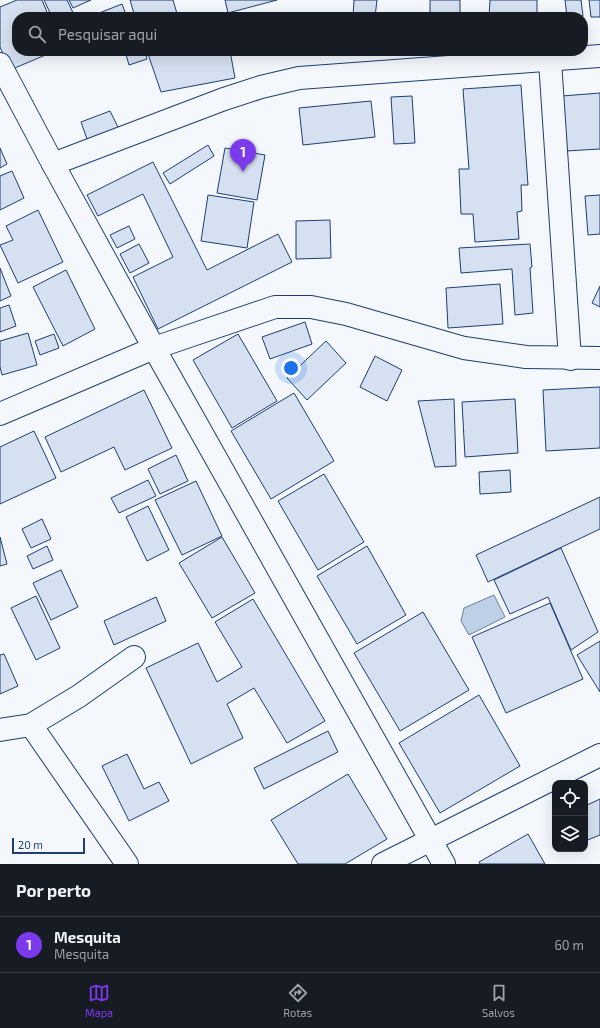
<!DOCTYPE html>
<html lang="pt">
<head>
<meta charset="utf-8">
<style>
  body { margin:0; font-family:"Exo 2",sans-serif; background:#242831; color:#f1f3f6 }
  .controls { position:absolute; right:12px; bottom:12px; display:grid; overflow:hidden; border-radius:8px; box-shadow:0 4px 16px #0002 }
  .controls button { width:36px; height:36px; display:grid; place-items:center; padding:0; border:0; border-bottom:1px solid #363941; background:#171b24; color:#f1f3f6; font:20px sans-serif }
  .scale { position:absolute; left:12px; bottom:10px; width:73px; box-sizing:border-box; padding-left:4px; border:2px solid #1d3f73; border-top:0; font-size:11px; line-height:14px; white-space:nowrap; color:#1d3f73; -webkit-text-stroke:3px #f4f7fb; paint-order:stroke }
  .you { position:absolute; left:291px; top:368px; width:14px; height:14px; margin:-10px; border:3px solid #fff; border-radius:50%; background:#1a73e8; box-shadow:0 0 0 6px #1a73e833 }
  .badge { display:grid; place-items:center; width:26px; height:26px; border-radius:50%; background:#7c3aed; color:#fff; font-size:13px; font-weight:700 }
  .pin { position:absolute; translate:-50% -33px; filter:drop-shadow(0 1px 2px #0008) }
  .pin::after { content:''; position:absolute; top:21px; width:14px; height:12px; background:inherit; clip-path:polygon(0 0,100% 0,50% 100%) }
  .list { margin:0; padding:0; list-style:none }
  h2 { display:flex; justify-content:space-between; align-items:center; height:52px; margin:0; padding:0 16px; font-size:17px }
  h2 small { font-size:13px; font-weight:400; color:#9ea1a6 }
  .list li { display:grid; grid-template-columns:26px 1fr auto; gap:12px; align-items:center; box-sizing:border-box; height:56px; padding:0 16px; border-top:1px solid #363941 }
  .list b { display:block; font-size:15px; white-space:nowrap }
  .list p { margin:0; font-size:13px; white-space:nowrap; color:#9ea1a6 }
  .list em { font-size:13px; font-style:normal; color:#9ea1a6 }
  .icon { flex:none; width:22px; height:22px; fill:none; stroke:currentColor; stroke-width:2; stroke-linecap:round; stroke-linejoin:round }
  .map { position:relative; flex:none; width:600px; height:864px; overflow:hidden }
  .search { position:absolute; background:#171b24; box-shadow:0 4px 16px #0002; left:12px; right:12px; top:12px; height:44px; display:flex; align-items:center; gap:10px; box-sizing:border-box; padding:0 14px; border-radius:16px; color:#9ea1a6; font-size:15px }
  .sheet { height:108px; background:#171b24 }
  nav { display:flex; justify-content:space-around; align-items:center; box-sizing:border-box; height:56px; border-top:1px solid #363941; background:#171b24; font-size:11px; color:#9ea1a6 }
  nav a { display:grid; justify-items:center; gap:2px }
  nav .on { color:#7c3aed }
  .map>svg:first-child { display:block }
</style>
</head>
<body>
<div class="map">
<svg width="600" height="864" viewBox="0 0 600 864">
  <rect width="100%" height="100%" fill="#f4f7fb"/>
  <path fill="#bed0e5" stroke="#687fa3" d="M494,595L505,617L469,635L461,621L464,608Z"/>
  <g fill="#d5e0f0" stroke="#1d3f73">
    <path d="M17,0H42L49,17H17V51H55L10,70L0,47V7Z"/>
    <path d="M44,0H67L75,17H52Z"/>
    <path d="M69,0H91L73,8Z"/>
    <path d="M130,0H173L178,17H135Z"/>
    <path d="M225,0H277L228,13Z"/>
    <path d="M354,0H377L375,17H353Z"/>
    <rect x="430" y="0" width="30" height="17"/>
    <path d="M490,0H537V17H489Z"/>
    <path d="M565,0H581L583,16L567,17Z"/>
    <path d="M589,0H600V17H591Z"/>
    <path d="M122,4L127,17H89Z"/>
    <path d="M125,51H145L147,59L129,65Z"/>
    <path d="M147,51H230L235,78L161,92Z"/>
    <path d="M521,85L528,185H521L522,211L517,212L519,239L475,242L473,214H461L459,169H469L463,89Z"/>
    <path d="M600,93V149L566,151L562,96Z"/>
    <path d="M412,96L415,143L394,144L391,97Z"/>
    <path d="M371,101L375,137L303,145L299,108Z"/>
    <path d="M110,111L119,129L87,139L81,122Z"/>
    <path d="M208,145L214,156L170,184L163,173Z"/>
    <path d="M0,148L7,164L0,168Z"/>
    <path d="M225,148L265,155L257,200L217,193Z"/>
    <path d="M153,162L207,270L278,234L292,262L158,329L133,277L173,257L143,194L98,216L87,195Z"/>
    <path d="M12,171L24,198L0,210V176Z"/>
    <path d="M208,195L254,202L247,248L201,241Z"/>
    <path d="M600,195V234L588,235L585,196Z"/>
    <path d="M38,210L63,262L18,283L0,245L13,240L6,226Z"/>
    <path d="M330,220L331,258L296,259V221Z"/>
    <path d="M129,226L135,239L117,248L110,235Z"/>
    <path d="M139,244L149,263L130,273L120,254Z"/>
    <path d="M530,244L532,267L530,268L533,313L515,315L512,269L461,273L459,248Z"/>
    <path d="M0,268L11,296L0,301Z"/>
    <path d="M66,270L95,329L63,346L33,287Z"/>
    <path d="M500,284L503,324L448,328L446,288Z"/>
    <path d="M600,286V307L592,303Z"/>
    <path d="M9,305L16,326L0,332V308Z"/>
    <path d="M305,322L312,344L270,359L262,337Z"/>
    <path d="M28,333L37,365L2,375L0,367V341Z"/>
    <path d="M54,334L59,348L40,355L35,341Z"/>
    <path d="M238,334L277,401L232,428L193,360Z"/>
    <path d="M326,341L346,363L307,400L287,378Z"/>
    <path d="M375,356L402,370L387,401L360,387Z"/>
    <path d="M600,387V448L546,451L543,390Z"/>
    <path d="M144,390L172,448L125,470L114,447L61,472L45,437Z"/>
    <path d="M294,393L334,461L271,499L231,431Z"/>
    <path d="M454,399L456,466L435,467L418,401Z"/>
    <path d="M515,399L518,453L465,457L462,402Z"/>
    <path d="M34,431L56,478L0,504V447Z"/>
    <path d="M176,455L188,481L160,494L148,469Z"/>
    <path d="M510,470L511,492L480,494L479,472Z"/>
    <path d="M324,474L364,542L318,570L278,501Z"/>
    <path d="M148,480L156,496L119,513L111,498Z"/>
    <path d="M196,481L222,536L182,555L155,500Z"/>
    <path d="M600,497V529L488,582L476,555Z"/>
    <path d="M148,506L169,550L147,561L126,517Z"/>
    <path d="M42,519L51,539L31,548L22,529Z"/>
    <path d="M0,537L7,564L0,566Z"/>
    <path d="M222,537L255,593L212,618L179,563Z"/>
    <path d="M47,546L53,560L33,569L27,556Z"/>
    <path d="M367,546L406,615L357,644L317,576Z"/>
    <path d="M561,548L598,632L571,650L548,597L510,614L494,580Z"/>
    <path d="M61,570L78,607L51,620L33,583Z"/>
    <path d="M36,596L60,648L36,660L11,608Z"/>
    <path d="M156,597L166,621L114,645L104,621Z"/>
    <path d="M253,599L325,721L287,743L254,688L227,704L243,738L191,764L146,668L198,643L217,682L242,667L215,622Z"/>
    <path d="M550,603L583,679L506,713L472,637Z"/>
    <path d="M423,612L469,690L400,731L354,653Z"/>
    <path d="M600,641V692L577,655Z"/>
    <path d="M4,654L18,686L0,694V655Z"/>
    <path d="M479,695L520,766L440,813L399,743Z"/>
    <path d="M328,731L338,752L264,789L254,768Z"/>
    <path d="M127,754L144,789L159,782L169,801L129,821L102,766Z"/>
    <path d="M348,774L387,839L345,864H298L271,820Z"/>
    <path d="M600,799V835L585,841V806Z"/>
    <path d="M528,834L545,864H480L479,862Z"/>
  </g>
  <g fill="none" stroke-linecap="round" stroke-linejoin="round">
    <defs>
      <g id="street">
        <path d="M550,61L570,359"/>
        <path d="M53,164L224,99L261,87L299,78L600,56"/>
        <path d="M0,414L154,348L275,307H311L346,314L464,348L526,357L600,358"/>
        <path d="M31,725L127,864"/>
        <path d="M0,730L31,725L79,696L134,657"/>
        <path d="M383,864L600,755"/>
      </g>
      <path id="secondary" d="M0,64L53,164L154,348L444,864"/>
    </defs>
    <use href="#street" stroke="#1d3f73" stroke-width="24"/>
    <use href="#secondary" stroke="#1d3f73" stroke-width="24"/>
    <use href="#street" stroke="#f4f7fb" stroke-width="22"/>
    <use href="#secondary" stroke="#f4f7fb" stroke-width="22"/>
  </g>
</svg>
<div class="controls">
<button><svg class="icon" aria-label="locate" viewBox="0 0 24 24"><circle cx="12" cy="12" r="6"/><path d="M12 2v4M12 18v4M2 12h4M18 12h4"/></svg></button>
<button><svg class="icon" aria-label="layers" viewBox="0 0 24 24"><path d="M12 4l9 5-9 5-9-5zM3 14l9 5 9-5"/></svg></button>
</div>
<div class="scale">20 m</div>
<div class="you"></div>
<div class="pin badge" style="left:243px;top:172px">1</div>
<div class="search"><svg class="icon" aria-label="search" viewBox="0 0 24 24"><circle cx="10" cy="10" r="6"/><path d="M15 15l6 6"/></svg>Pesquisar aqui</div>
</div>
<section class="sheet">
<h2>Por perto<small></small></h2>
<ul class="list">
<li><span class="badge">1</span><div><b>Mesquita</b><p>Mesquita</p></div><em>60 m</em></li>
</ul>
</section>
<nav>
<a class="on"><svg class="icon" aria-label="map" viewBox="0 0 24 24"><path d="M3 6l6-2 6 2 6-2v14l-6 2-6-2-6 2zM9 4v14M15 6v14"/></svg>Mapa</a>
<a><svg class="icon" aria-label="directions" viewBox="0 0 24 24"><path d="M12 3l9 9-9 9-9-9zM9 14v-3h6M13 9l2 2-2 2"/></svg>Rotas</a>
<a><svg class="icon" aria-label="saved" viewBox="0 0 24 24"><path d="M7 4h10v16l-5-4-5 4z"/></svg>Salvos</a>
</nav>
</body>
</html>
